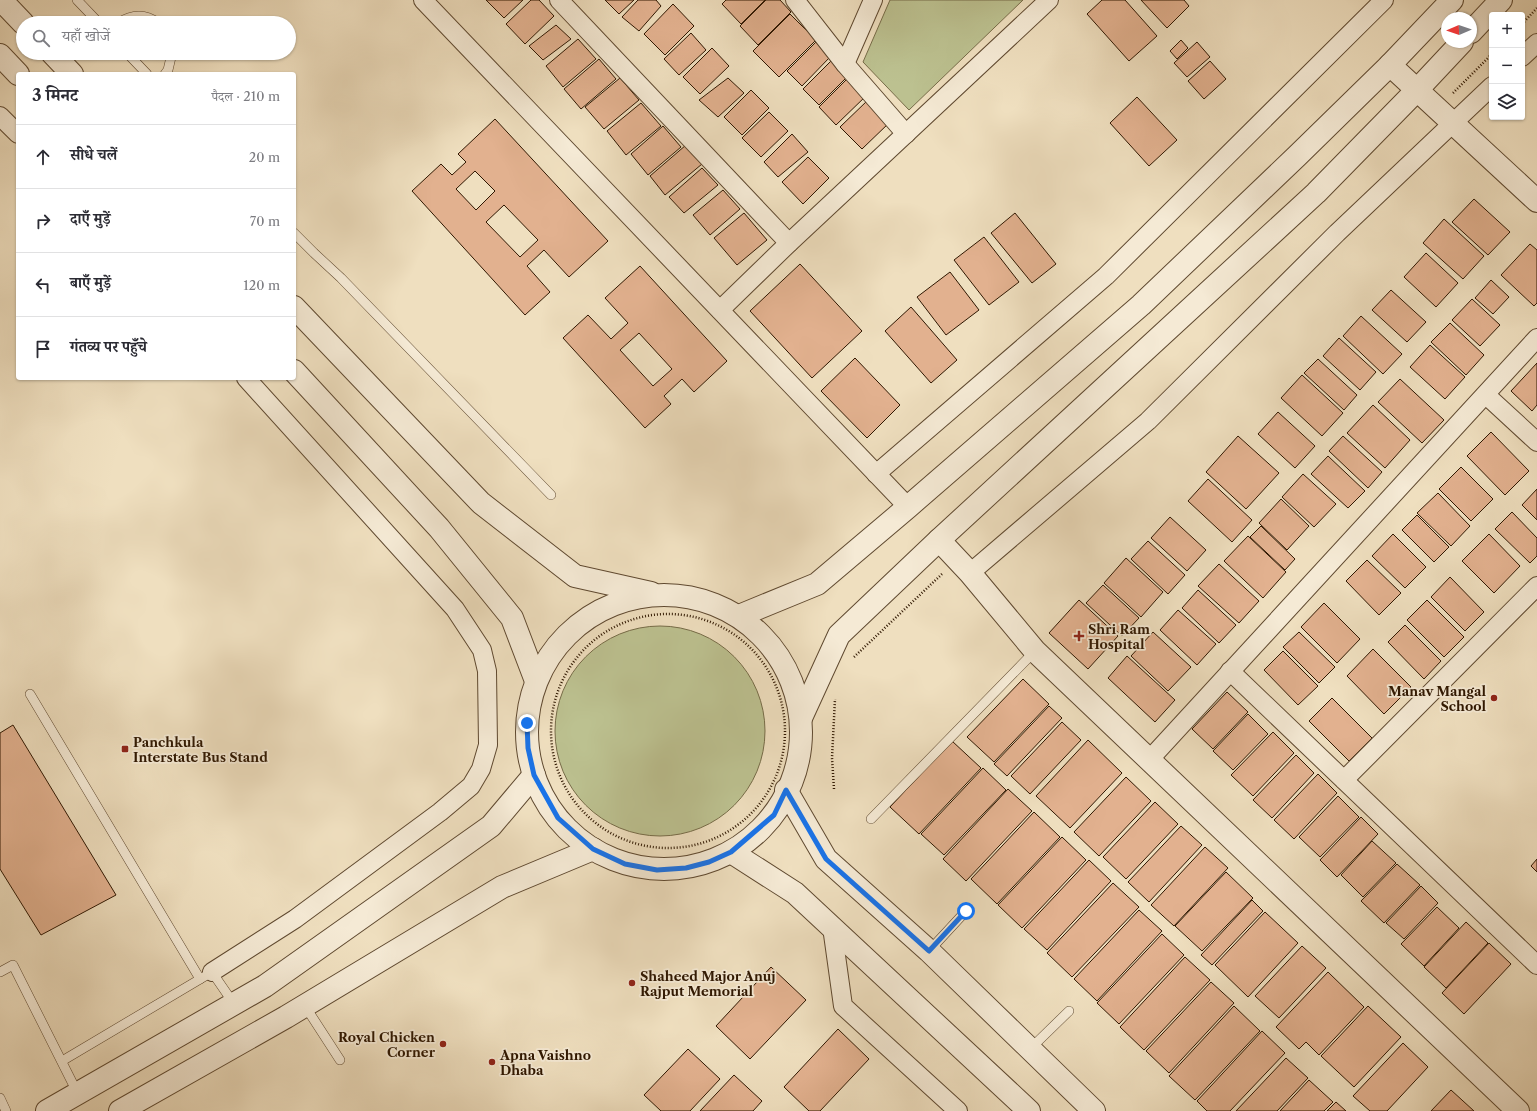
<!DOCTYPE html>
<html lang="hi">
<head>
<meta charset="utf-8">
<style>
  body { margin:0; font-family:"Libre Caslon Text","Noto Serif Devanagari",serif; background:#f2f2f3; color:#2b2b33 }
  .controls { position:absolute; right:12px; top:12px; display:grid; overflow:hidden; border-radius:4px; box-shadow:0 1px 3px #0004 }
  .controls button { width:36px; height:36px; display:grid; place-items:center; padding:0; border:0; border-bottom:1px solid #e1e1e2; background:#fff; color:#2b2b33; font:20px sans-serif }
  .compass { position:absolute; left:1441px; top:12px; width:36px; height:36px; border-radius:50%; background:#fff; box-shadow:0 1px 3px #0004; rotate:268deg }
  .stop { position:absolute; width:12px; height:12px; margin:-9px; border:3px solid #1a73e8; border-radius:50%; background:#fff }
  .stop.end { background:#1a73e8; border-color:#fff; box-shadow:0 1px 4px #0008 }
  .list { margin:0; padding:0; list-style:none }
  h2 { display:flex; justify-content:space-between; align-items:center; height:52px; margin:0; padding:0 16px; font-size:17px }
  h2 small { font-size:13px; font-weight:400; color:#7c7c81 }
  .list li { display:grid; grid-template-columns:26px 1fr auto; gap:12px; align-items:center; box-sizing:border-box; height:64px; padding:0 16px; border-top:1px solid #e1e1e2 }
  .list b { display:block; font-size:15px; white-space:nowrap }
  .list em { font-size:13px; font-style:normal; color:#7c7c81 }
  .icon { flex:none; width:22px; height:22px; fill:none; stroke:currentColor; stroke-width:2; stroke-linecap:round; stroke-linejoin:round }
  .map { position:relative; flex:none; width:1537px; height:1111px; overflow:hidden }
  .search { position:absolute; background:#fff; box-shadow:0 1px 3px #0004; left:16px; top:16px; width:280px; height:44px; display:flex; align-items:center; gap:10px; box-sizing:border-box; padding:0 14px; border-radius:22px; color:#7c7c81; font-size:15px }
  .panel { position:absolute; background:#fff; box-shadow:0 1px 3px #0004; left:16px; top:72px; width:280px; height:308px; border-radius:4px }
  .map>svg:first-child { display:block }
</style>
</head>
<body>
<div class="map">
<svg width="1537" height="1111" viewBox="0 0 1537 1111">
  <rect width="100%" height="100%" fill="#efdfbf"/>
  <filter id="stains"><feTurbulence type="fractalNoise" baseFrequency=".005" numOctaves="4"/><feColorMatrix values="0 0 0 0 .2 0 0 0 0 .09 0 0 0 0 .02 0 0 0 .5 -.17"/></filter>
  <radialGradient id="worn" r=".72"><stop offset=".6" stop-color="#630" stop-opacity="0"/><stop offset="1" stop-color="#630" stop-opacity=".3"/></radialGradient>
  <g fill="#bcc190" stroke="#766c48">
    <path d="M890,0H1023L909,110L863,62Z"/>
    <circle cx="660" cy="731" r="105"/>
  </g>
  <g fill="#e2b18f" stroke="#2f1701" fill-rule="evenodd">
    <path d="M486,0H523L504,18Z"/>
    <path d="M531,0H539L554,16L525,44L506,24Z"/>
    <path d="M605,0H634L619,14Z"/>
    <path d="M638,0H656L661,6L639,31L622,17Z"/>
    <path d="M726,0H765L741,24L722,4Z"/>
    <path d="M766,0H780L791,12L758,45L740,26Z"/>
    <path d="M1102,0H1125L1157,36L1129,61L1087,14Z"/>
    <path d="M1141,0H1184L1189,6L1167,28Z"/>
    <path d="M673,4L694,26L665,55L644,34Z"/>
    <path d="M790,14L816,40L779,77L753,51Z"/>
    <path d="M556,25L571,39L543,60L529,46Z"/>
    <path d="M691,33L706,50L679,75L664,59Z"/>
    <path d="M578,39L596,59L563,87L546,66Z"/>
    <path d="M1181,40L1188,48L1177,59L1170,51Z"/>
    <path d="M816,42L830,57L802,86L787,71Z"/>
    <path d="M1197,42L1210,57L1187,77L1174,63Z"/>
    <path d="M712,48L729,66L700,94L683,77Z"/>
    <path d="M599,59L616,79L581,109L564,89Z"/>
    <path d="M832,60L848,76L819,105L803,89Z"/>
    <path d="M1210,61L1226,79L1204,99L1188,81Z"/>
    <path d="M850,76L868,94L836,125L819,107Z"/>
    <path d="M620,78L639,100L604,129L585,107Z"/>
    <path d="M728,78L744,93L718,117L699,100Z"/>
    <path d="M751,90L769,108L742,135L724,117Z"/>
    <path d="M1137,97L1177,140L1149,166L1110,123Z"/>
    <path d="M868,100L890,122L862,149L840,127Z"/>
    <path d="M641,103L661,126L626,155L607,131Z"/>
    <path d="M769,112L788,131L761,157L742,138Z"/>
    <path d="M495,119L608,241L569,277L544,250L527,266L550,292L525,315L412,191L441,164L452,175L466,162L458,154ZM475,171L495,191L476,210L456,189ZM504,205L538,240L520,257L486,222Z"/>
    <path d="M663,126L681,147L648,175L631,154Z"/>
    <path d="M792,134L808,152L778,177L764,162Z"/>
    <path d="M686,145L702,164L665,195L650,176Z"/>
    <path d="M808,157L829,178L803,204L782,182Z"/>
    <path d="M702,168L718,185L684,213L669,197Z"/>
    <path d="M723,190L740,209L710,235L693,215Z"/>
    <path d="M1474,199L1510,232L1488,255L1452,222Z"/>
    <path d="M744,213L767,240L737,265L714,238Z"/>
    <path d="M1015,213L1056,264L1032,283L991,233Z"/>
    <path d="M1444,219L1484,256L1463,279L1423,243Z"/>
    <path d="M984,237L1019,282L989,305L954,260Z"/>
    <path d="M1530,244L1537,250V303L1534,306L1501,275Z"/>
    <path d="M1426,253L1458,283L1436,307L1404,277Z"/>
    <path d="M800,264L862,331L812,378L750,311Z"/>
    <path d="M640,266L727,361L694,392L682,379L664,396L671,404L645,428L563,338L588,315L611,339L628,323L605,298ZM639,333L672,369L653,386L620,350Z"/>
    <path d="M950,272L979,310L946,335L917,297Z"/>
    <path d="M1491,280L1509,297L1493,314L1475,298Z"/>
    <path d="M1391,290L1426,322L1407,342L1372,310Z"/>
    <path d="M1472,299L1500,325L1480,346L1452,320Z"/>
    <path d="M911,307L957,360L931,383L885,331Z"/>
    <path d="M1361,316L1402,354L1383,374L1343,336Z"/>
    <path d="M1450,323L1484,355L1466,375L1431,342Z"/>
    <path d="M1339,338L1376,372L1360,390L1323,356Z"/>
    <path d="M1430,345L1465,377L1445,399L1410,367Z"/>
    <path d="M855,358L900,405L867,438L821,391Z"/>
    <path d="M1318,359L1357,395L1344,410L1304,373Z"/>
    <path d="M1537,363V405L1532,411L1511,391Z"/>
    <path d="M1302,375L1343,413L1322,436L1281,398Z"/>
    <path d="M1400,379L1444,420L1422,443L1378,402Z"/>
    <path d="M1373,405L1410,440L1385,468L1347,433Z"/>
    <path d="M1278,412L1315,446L1295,468L1258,434Z"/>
    <path d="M1491,432L1529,471L1505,495L1467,456Z"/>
    <path d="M1238,436L1279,473L1246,509L1206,472Z"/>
    <path d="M1343,436L1382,472L1368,488L1329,451Z"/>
    <path d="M1328,456L1365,491L1348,508L1311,474Z"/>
    <path d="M1461,467L1493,499L1471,521L1439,489Z"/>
    <path d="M1303,474L1336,504L1314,527L1282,497Z"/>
    <path d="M1208,479L1252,520L1232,542L1188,501Z"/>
    <path d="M1537,489V520L1522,505Z"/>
    <path d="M1438,493L1470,526L1451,546L1417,513Z"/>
    <path d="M1281,499L1309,526L1287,550L1259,523Z"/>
    <path d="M1512,512L1537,538V556L1530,563L1495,529Z"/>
    <path d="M1417,515L1449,547L1434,562L1402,530Z"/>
    <path d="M1170,517L1206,550L1187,571L1151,538Z"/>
    <path d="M1261,526L1295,559L1285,570L1250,537Z"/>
    <path d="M1393,534L1426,567L1405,588L1372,556Z"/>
    <path d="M1489,534L1520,566L1494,593L1462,561Z"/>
    <path d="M1248,536L1286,572L1263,598L1224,561Z"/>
    <path d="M1148,541L1185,575L1168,594L1131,559Z"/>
    <path d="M1126,558L1163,592L1141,617L1104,583Z"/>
    <path d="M1367,560L1401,593L1379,615L1346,581Z"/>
    <path d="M1219,564L1259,601L1239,623L1198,586Z"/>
    <path d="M1450,577L1484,612L1465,631L1431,597Z"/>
    <path d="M1103,585L1139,618L1122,636L1086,603Z"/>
    <path d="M1198,590L1236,625L1219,643L1182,608Z"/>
    <path d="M1079,600L1118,636L1088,669L1049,633Z"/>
    <path d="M1427,600L1464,637L1444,657L1407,620Z"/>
    <path d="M1324,603L1360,639L1337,663L1301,627Z"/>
    <path d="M1178,610L1216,644L1197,665L1160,630Z"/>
    <path d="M1405,625L1441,661L1424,679L1388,642Z"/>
    <path d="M1153,632L1191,667L1168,691L1131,656Z"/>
    <path d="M1299,632L1335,667L1319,683L1283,647Z"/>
    <path d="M1373,649L1411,687L1384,714L1347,676Z"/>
    <path d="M1283,651L1318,686L1298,705L1264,670Z"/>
    <path d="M1127,656L1175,700L1155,722L1108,678Z"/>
    <path d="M1023,679L1049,704L994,762L967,737Z"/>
    <path d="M1227,692L1248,712L1213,749L1192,729Z"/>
    <path d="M1332,698L1372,738L1349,761L1309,721Z"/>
    <path d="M1049,706L1062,718L1007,776L994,764Z"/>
    <path d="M1248,714L1268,734L1233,770L1213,751Z"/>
    <path d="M1062,722L1081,740L1030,794L1011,776Z"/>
    <path d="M13,725L116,895L41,935L0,869V733Z"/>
    <path d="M1273,732L1294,753L1253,796L1231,775Z"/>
    <path d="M1088,740L1122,773L1070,828L1036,796Z"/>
    <path d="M952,741L981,768L919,834L890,807Z"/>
    <path d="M1296,755L1314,773L1272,818L1253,800Z"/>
    <path d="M983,768L1006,790L944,855L921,834Z"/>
    <path d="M1318,774L1337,793L1294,839L1274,820Z"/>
    <path d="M1126,777L1151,801L1099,856L1074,832Z"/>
    <path d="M1008,789L1032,811L966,881L943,859Z"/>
    <path d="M1338,796L1359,817L1320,857L1299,837Z"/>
    <path d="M1155,802L1178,824L1126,879L1103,857Z"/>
    <path d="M1034,812L1060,837L997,904L971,879Z"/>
    <path d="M1361,817L1378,834L1337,877L1320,860Z"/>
    <path d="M1181,826L1202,845L1149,902L1128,882Z"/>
    <path d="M1062,837L1086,860L1022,928L998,905Z"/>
    <path d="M1372,841L1396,863L1363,897L1341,875Z"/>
    <path d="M1205,847L1228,868L1174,926L1151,905Z"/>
    <path d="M1537,859V872L1531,866Z"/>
    <path d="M1089,860L1111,881L1047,950L1024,929Z"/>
    <path d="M1397,864L1420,885L1384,923L1361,901Z"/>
    <path d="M1226,872L1253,898L1202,951L1175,926Z"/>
    <path d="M1113,883L1139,907L1072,977L1047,953Z"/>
    <path d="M1421,886L1438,903L1404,939L1386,923Z"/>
    <path d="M1252,900L1263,911L1212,965L1201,955Z"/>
    <path d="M1437,907L1459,928L1424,966L1401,944Z"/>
    <path d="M1139,910L1162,931L1097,1001L1074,979Z"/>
    <path d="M1265,912L1298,943L1248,997L1215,965Z"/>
    <path d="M1466,922L1488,943L1446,988L1424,967Z"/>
    <path d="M1162,934L1184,955L1119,1024L1097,1003Z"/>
    <path d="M1489,943L1511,964L1464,1014L1442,993Z"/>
    <path d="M1302,946L1326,968L1279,1018L1255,996Z"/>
    <path d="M1185,957L1210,980L1144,1050L1120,1027Z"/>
    <path d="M771,967L806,1000L750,1059L716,1026Z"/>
    <path d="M1328,972L1364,1007L1319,1055L1306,1042L1299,1049L1276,1027Z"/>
    <path d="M1211,982L1234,1003L1169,1073L1146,1051Z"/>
    <path d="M1234,1006L1260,1031L1195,1100L1169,1076Z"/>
    <path d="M1368,1006L1401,1037L1354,1087L1321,1056Z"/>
    <path d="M838,1029L869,1059L820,1111H809L784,1087Z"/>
    <path d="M1262,1031L1285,1053L1230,1111H1207L1197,1101Z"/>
    <path d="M1403,1043L1428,1067L1387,1111H1370L1353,1096Z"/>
    <path d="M688,1049L720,1079L690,1111H661L644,1095Z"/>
    <path d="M1286,1058L1308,1078L1277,1111H1236Z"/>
    <path d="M734,1075L762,1101L753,1111H700Z"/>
    <path d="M1309,1080L1333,1102L1324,1111H1280Z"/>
    <path d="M1451,1090L1474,1111H1431Z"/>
    <path d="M1336,1102L1346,1111H1327Z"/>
  </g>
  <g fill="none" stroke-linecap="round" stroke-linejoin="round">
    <defs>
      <g id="service">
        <path d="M77,0L99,23"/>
        <path d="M118,23C132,14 145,13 158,23"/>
        <path d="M127,53L147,74"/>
        <path d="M60,62L73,53"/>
        <path d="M165,74L168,70L172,53"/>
        <path d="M294,233L314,253L341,278L551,495"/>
        <path d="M30,694L200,979"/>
        <path d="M871,819L1035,651"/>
        <path d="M929,951L966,911"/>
        <path d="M0,972L13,965L78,1094"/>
        <path d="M305,1006L340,1060"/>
        <path d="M1030,1049L1069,1011"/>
        <path d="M62,1061L212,972L234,1004"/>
        <path d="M0,1098L6,1111"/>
      </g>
      <g id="minor">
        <path d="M423,0L908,507"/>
        <path d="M559,0L789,243"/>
        <path d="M795,0L845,64L906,134"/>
        <path d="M1522,57L1537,43"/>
        <path d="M845,64L873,0"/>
        <path d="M0,116L18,134"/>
        <path d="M720,310L789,243L1049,0"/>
        <path d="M1486,395L1537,442"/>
        <path d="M876,474L1106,276L1384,0"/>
        <path d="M970,573L1148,421L1337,233L1492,86"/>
        <path d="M1230,671L1537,965"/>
        <path d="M1149,760L1537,338"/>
        <path d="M1344,780L1537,586"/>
        <path d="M832,927L843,1006L958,1111"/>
        <path d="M212,972L295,919L440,812L471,786L481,769L488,745L487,671L482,650L455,609L246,378"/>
      </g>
      <g id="tertiary">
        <path d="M1,0L23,23"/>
        <path d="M1471,32L1501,0"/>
        <path d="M52,53L72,74"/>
        <path d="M0,55L18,74"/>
        <path d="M1390,65L1537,201"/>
        <path d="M294,307L481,503L575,576L651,593"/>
        <path d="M294,371L439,528L512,618L536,681"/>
        <path d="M939,540L970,573L1035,651L1518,1111"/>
        <circle cx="664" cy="732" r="137"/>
        <path d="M739,616L817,584L908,507L1141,305L1297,156L1390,65L1452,0"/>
        <path d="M801,718L839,635L939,540L1316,193L1417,90L1462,42"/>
        <path d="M786,790L826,859L929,951L1094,1111"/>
        <path d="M731,852L795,893L1029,1111"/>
        <path d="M47,1111L265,986L491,826L534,775"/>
        <path d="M120,1111L286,1017L502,887L593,849"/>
      </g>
    </defs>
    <use href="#service" stroke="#5f4930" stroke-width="10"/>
    <use href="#minor" stroke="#5f4930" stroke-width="20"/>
    <use href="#tertiary" stroke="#5f4930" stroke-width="24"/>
    <g stroke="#2f1701" stroke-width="2.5" stroke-dasharray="1 2" stroke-linecap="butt">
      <path d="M1522,24L1537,8"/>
      <path d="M1453,93L1492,54"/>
      <circle cx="668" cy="731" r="117"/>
      <path d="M854,657L942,574"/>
      <path d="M834,789L832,758L835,699"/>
    </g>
    <use href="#service" stroke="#f5ead5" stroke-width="9"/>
    <use href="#minor" stroke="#f5ead5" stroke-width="18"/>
    <use href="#tertiary" stroke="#f5ead5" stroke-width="22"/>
  </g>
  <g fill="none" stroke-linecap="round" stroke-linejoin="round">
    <path stroke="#1a73e8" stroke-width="5" d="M527,723L528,748L534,775L558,818L593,849L625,864L657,870L686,868L709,862L731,852L774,815L786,790L826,859L929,951L966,911"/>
  </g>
  <g fill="#8f2418" stroke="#f5ead5" stroke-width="1.5">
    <path d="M1077 630h4v4h4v4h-4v4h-4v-4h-4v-4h4z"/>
    <circle cx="1494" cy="698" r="4"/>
    <rect x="121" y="745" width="8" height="8" rx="2"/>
    <circle cx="632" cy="983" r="4"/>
    <circle cx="443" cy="1044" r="4"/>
    <circle cx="492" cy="1062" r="4"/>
  </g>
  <g text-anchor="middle" stroke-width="3.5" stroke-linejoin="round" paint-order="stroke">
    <g font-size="13" font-weight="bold" fill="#2f1701" stroke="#f5ead5" text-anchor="start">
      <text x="1088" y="634">Shri Ram<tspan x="1088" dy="15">Hospital</tspan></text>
      <text x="1486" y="696" text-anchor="end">Manav Mangal<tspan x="1486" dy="15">School</tspan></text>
      <text x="133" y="747">Panchkula<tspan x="133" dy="15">Interstate Bus Stand</tspan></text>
      <text x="640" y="981">Shaheed Major Anuj<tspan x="640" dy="15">Rajput Memorial</tspan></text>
      <text x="435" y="1042" text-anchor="end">Royal Chicken<tspan x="435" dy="15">Corner</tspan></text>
      <text x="500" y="1060">Apna Vaishno<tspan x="500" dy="15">Dhaba</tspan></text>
    </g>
  </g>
  <rect width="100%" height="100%" filter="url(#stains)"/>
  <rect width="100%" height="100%" fill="url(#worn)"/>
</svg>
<div class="controls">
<button>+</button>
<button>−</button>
<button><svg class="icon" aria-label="layers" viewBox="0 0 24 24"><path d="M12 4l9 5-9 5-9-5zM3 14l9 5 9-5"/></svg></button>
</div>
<svg class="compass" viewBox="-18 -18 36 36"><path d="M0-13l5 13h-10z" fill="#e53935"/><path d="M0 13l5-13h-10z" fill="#7c7c81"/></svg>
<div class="stop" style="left:966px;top:911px"></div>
<div class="stop end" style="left:527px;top:723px"></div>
<div class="search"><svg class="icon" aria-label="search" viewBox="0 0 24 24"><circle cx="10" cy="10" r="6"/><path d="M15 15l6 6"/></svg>यहाँ खोजें</div>
<section class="panel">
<h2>3 मिनट<small>पैदल · 210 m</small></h2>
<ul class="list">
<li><svg class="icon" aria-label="ahead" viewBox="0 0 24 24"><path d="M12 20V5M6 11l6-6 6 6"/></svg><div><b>सीधे चलें</b></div><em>20 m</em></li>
<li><svg class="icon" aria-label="right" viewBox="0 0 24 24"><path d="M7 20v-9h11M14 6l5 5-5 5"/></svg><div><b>दाएँ मुड़ें</b></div><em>70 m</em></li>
<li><svg class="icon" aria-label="left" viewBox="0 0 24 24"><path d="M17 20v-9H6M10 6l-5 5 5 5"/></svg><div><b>बाएँ मुड़ें</b></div><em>120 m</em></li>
<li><svg class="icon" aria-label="arrive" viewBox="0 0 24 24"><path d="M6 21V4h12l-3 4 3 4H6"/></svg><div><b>गंतव्य पर पहुँचे</b></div></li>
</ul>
</section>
</div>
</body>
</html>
